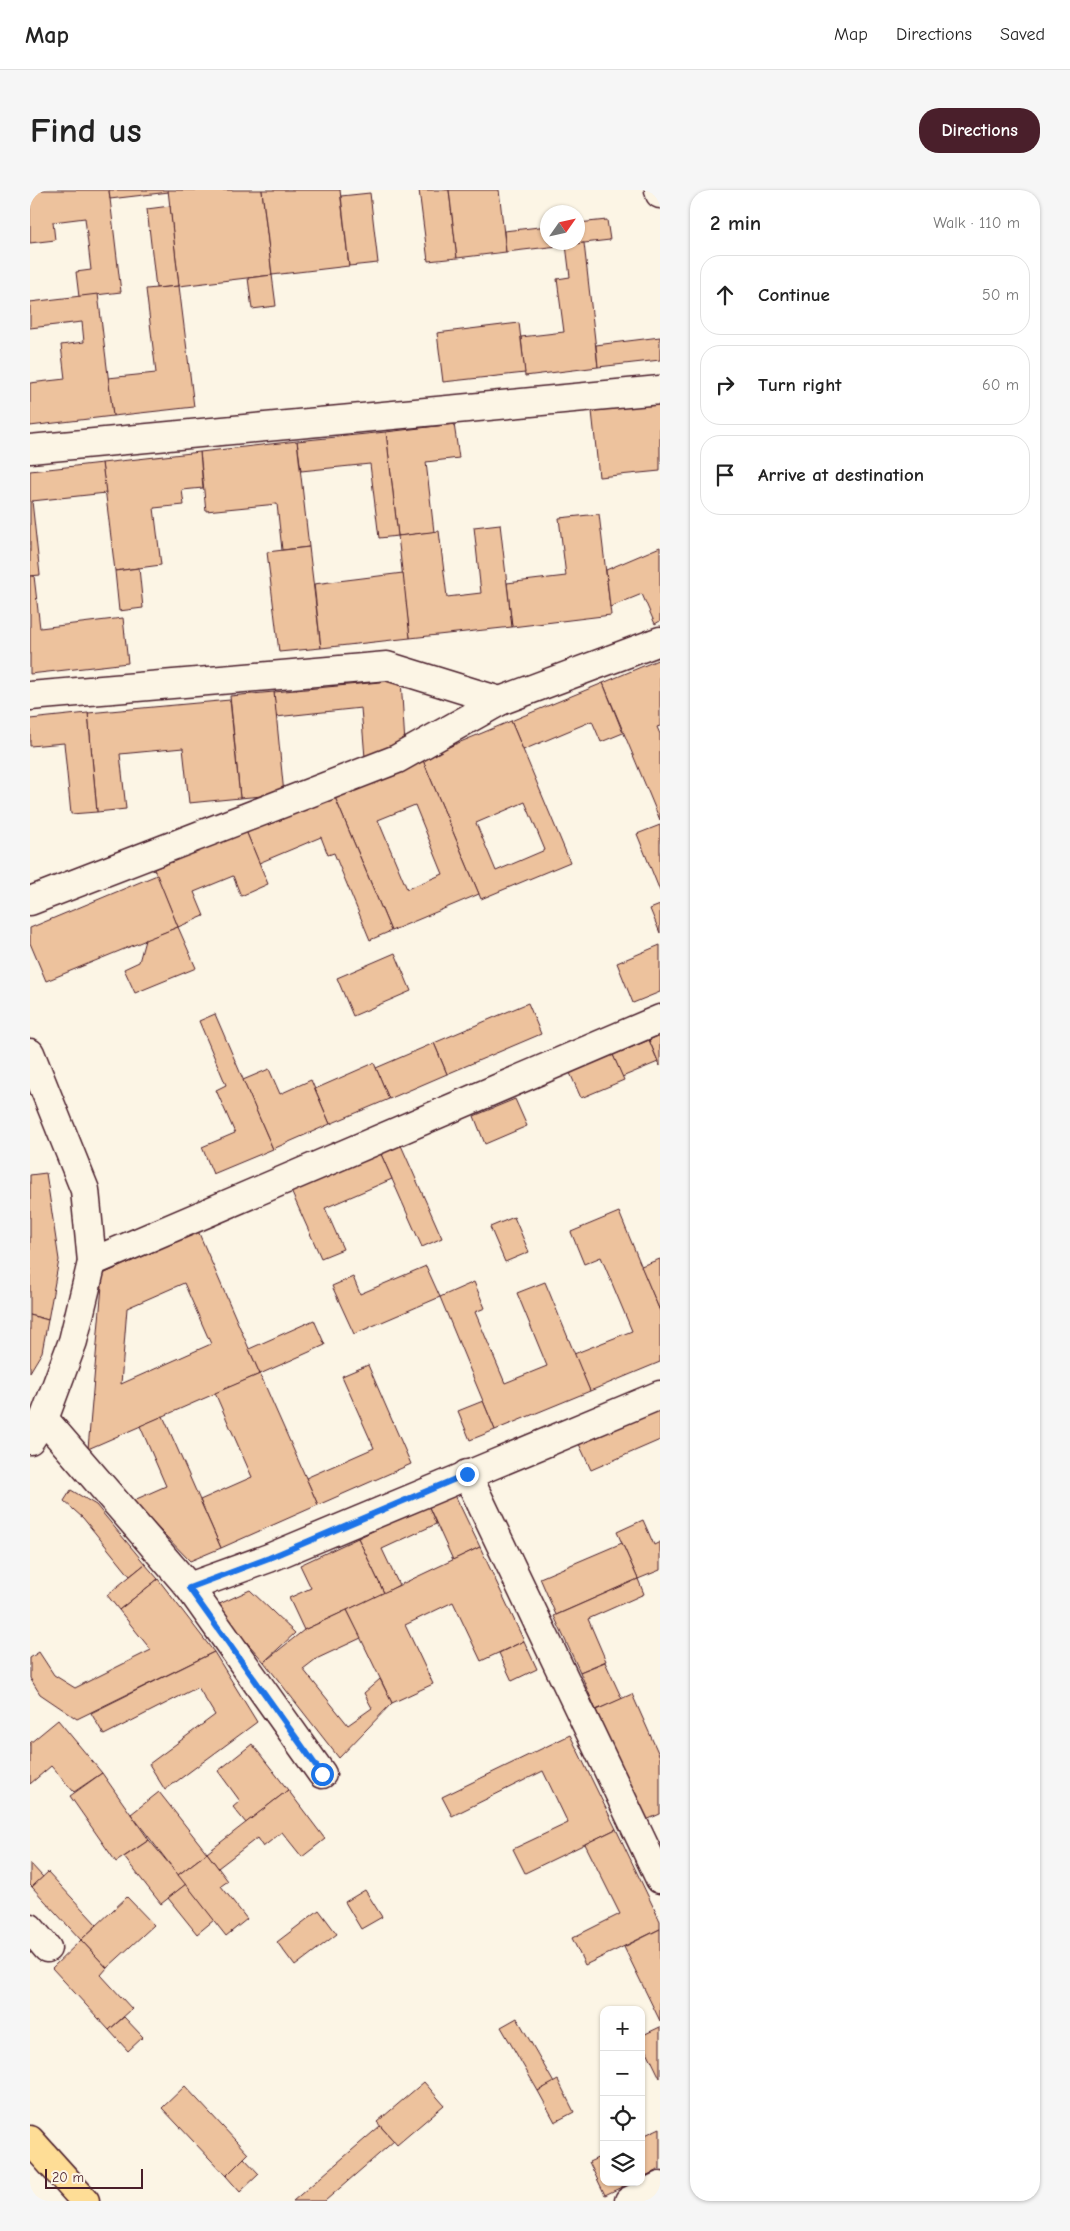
<!DOCTYPE html>
<html lang="en">
<head>
<meta charset="utf-8">
<style>
  body { margin:0; font-family:"Comic Neue",sans-serif; background:#f6f6f6; color:#222 }
  .controls { position:absolute; right:15px; bottom:15px; display:grid; overflow:hidden; border-radius:10px; box-shadow:0 1px 4px #0004 }
  .controls button { width:45px; height:45px; display:grid; place-items:center; padding:0; border:0; border-bottom:1px solid #e0e0e0; background:#fff; color:#222; font:25px sans-serif }
  .compass { position:absolute; left:510px; top:15px; width:45px; height:45px; border-radius:50%; background:#fff; box-shadow:0 1px 4px #0004; rotate:56deg }
  .scale { position:absolute; left:15px; bottom:12px; width:98px; box-sizing:border-box; padding-left:5px; border:2px solid #4a1f2b; border-top:0; font-size:14px; line-height:18px; white-space:nowrap; color:#4a1f2b; -webkit-text-stroke:4px #fcf5e5; paint-order:stroke }
  .stop { position:absolute; width:15px; height:15px; margin:-11px; border:4px solid #1a73e8; border-radius:50%; background:#fff }
  .stop.end { background:#1a73e8; border-color:#fff; box-shadow:0 1px 5px #0008 }
  .list { margin:0; padding:0; list-style:none }
  h2 { display:flex; justify-content:space-between; align-items:center; height:65px; margin:0; padding:0 20px; font-size:21px }
  h2 small { font-size:16px; font-weight:400; color:#767676 }
  .list li { display:grid; grid-template-columns:32px 1fr auto; gap:15px; align-items:center; box-sizing:border-box; height:80px; margin:0 10px 10px; padding:0 10px; border:1px solid #e0e0e0; border-radius:20px }
  .list b { display:block; font-size:19px; white-space:nowrap }
  .list em { font-size:16px; font-style:normal; color:#767676 }
  .icon { flex:none; width:28px; height:28px; fill:none; stroke:currentColor; stroke-width:2; stroke-linecap:round; stroke-linejoin:round }
  .map { position:relative; flex:none; width:630px; height:2011px; overflow:hidden; border-radius:20px }
  header { display:flex; align-items:center; gap:30px; box-sizing:border-box; height:70px; padding:0 25px; background:#fff; border-bottom:1px solid #e0e0e0 }
  header strong { font-size:24px }
  nav { display:flex; gap:28px; margin-inline-start:auto; font-size:18px }
  .intro { display:flex; align-items:center; justify-content:space-between; box-sizing:border-box; height:120px; padding:0 30px }
  h1 { margin:0; font-size:35px }
  .button { padding:12px 22px; border-radius:20px; background:#4a1f2b; color:#fff; font-size:18px; font-weight:700 }
  main { display:flex; gap:30px; padding:0 30px }
  aside { flex:1; background:#fff; border-radius:20px; box-shadow:0 1px 4px #0004 }
  .map>svg:first-child { display:block }
</style>
</head>
<body>
<header>
<strong>Map</strong>
<nav><a>Map</a><a>Directions</a><a>Saved</a></nav>
</header>
<div class="intro"><h1>Find us</h1><a class="button">Directions</a></div>
<main>
<div class="map">
<svg width="630" height="2011" viewBox="0 0 630 2011">
  <rect width="100%" height="100%" fill="#fcf5e5"/>
  <filter id="ink" filterUnits="userSpaceOnUse"><feTurbulence type="fractalNoise" baseFrequency=".02" numOctaves="2"/><feDisplacementMap in="SourceGraphic" scale="10" xChannelSelector="R" yChannelSelector="G"/><feConvolveMatrix kernelMatrix="1 2 1 2 8 2 1 2 1" color-interpolation-filters="sRGB"/></filter>
  <g filter="url(#ink)">
    <g fill="#edc29d" stroke="#4a1f2b" fill-rule="evenodd">
      <path d="M0,0H79L91,102L49,107L46,82L61,80L55,28L23,32L25,50L0,53Z"/>
      <path d="M79,0H138L139,2L80,9Z"/>
      <path d="M138,0H232L242,85L149,96Z"/>
      <path d="M232,0H310L319,76L242,85Z"/>
      <path d="M389,0H419L427,68L398,71Z"/>
      <path d="M419,0H469L476,62L427,68Z"/>
      <path d="M340,3L348,73L319,76L311,6Z"/>
      <path d="M140,16L149,96L126,98L117,19Z"/>
      <path d="M577,30L580,50L476,62L474,41L518,36V52H548V33Z"/>
      <path d="M554,53L568,177L495,186L491,147L534,142L527,89L540,87L536,55Z"/>
      <path d="M242,85L246,116L222,119L218,88Z"/>
      <path d="M149,96L164,217L83,226L78,188L126,183L116,99Z"/>
      <path d="M68,104L83,226L0,236V193L35,189L31,155L54,152L52,132L0,138V112Z"/>
      <path d="M489,133L495,183L413,192L407,143Z"/>
      <path d="M630,147V170L568,177L566,155Z"/>
      <path d="M630,214V281L569,287L562,221Z"/>
      <path d="M424,234L429,268L396,272L404,342L368,346L356,242Z"/>
      <path d="M356,242L368,346L349,348L340,274L271,281L267,251Z"/>
      <path d="M267,251L279,357L252,360L247,314L176,321L170,262Z"/>
      <path d="M170,262L173,298L152,300L154,315L124,318L131,375L85,381L72,273Z"/>
      <path d="M72,273L76,303L2,311L10,385L0,386V281Z"/>
      <path d="M569,324L581,425L482,437L477,393L536,386L529,328Z"/>
      <path d="M470,334L482,437L380,448L368,346L409,341L417,407L451,403L444,337Z"/>
      <path d="M279,357L291,458L249,462L237,362Z"/>
      <path d="M630,357V431L625,434L612,404L580,417L576,380Z"/>
      <path d="M109,378L113,418L89,421L85,381Z"/>
      <path d="M373,383L380,448L291,458L284,394Z"/>
      <path d="M0,386H4L10,438L93,428L98,473L0,484Z"/>
      <path d="M630,469V536L627,537L630,544V630L573,493Z"/>
      <path d="M371,490L375,554L335,568L331,518L246,527L244,502Z"/>
      <path d="M573,493L593,543L571,552L562,531L493,560L481,531Z"/>
      <path d="M244,502L254,604L210,608L200,506Z"/>
      <path d="M200,510L210,608L159,613L153,558L90,564L96,619L67,622L58,523Z"/>
      <path d="M58,523L67,622L41,624L34,553L0,556V529Z"/>
      <path d="M481,531L540,672L451,709L392,568ZM495,612L515,660L466,681L446,633Z"/>
      <path d="M392,568L449,704L361,741L304,605ZM385,615L413,684L377,699L348,630Z"/>
      <path d="M304,605L361,741L340,750L304,663L298,665L291,647L229,673L216,641Z"/>
      <path d="M630,635V701L607,644Z"/>
      <path d="M216,641L238,694L211,706L203,686L164,702L174,726L148,737L124,679Z"/>
      <path d="M127,685L148,737L16,791L0,753V738Z"/>
      <path d="M630,715V743L620,719Z"/>
      <path d="M148,737L166,778L105,803L94,779L109,772L115,750Z"/>
      <path d="M630,755V802L603,813L587,773Z"/>
      <path d="M365,763L381,801L323,826L307,788Z"/>
      <path d="M498,813L511,844L417,884L404,853Z"/>
      <path d="M185,824L243,959L183,984L172,957L205,943L186,900L196,895L169,831Z"/>
      <path d="M630,845V876L619,850Z"/>
      <path d="M619,850L628,872L592,887L583,865Z"/>
      <path d="M404,853L417,884L359,909L346,878Z"/>
      <path d="M583,865L594,890L551,908L540,883Z"/>
      <path d="M344,873L359,909L300,934L285,899Z"/>
      <path d="M239,879L250,904L281,890L300,934L243,959L213,890Z"/>
      <path d="M485,909L497,936L455,954L444,926Z"/>
      <path d="M370,953L412,1048L392,1057L350,962Z"/>
      <path d="M350,962L362,989L295,1018L313,1059L291,1068L261,1001Z"/>
      <path d="M16,983L29,1070L18,1130L0,1125V985Z"/>
      <path d="M589,1022L630,1121V1172L560,1201L544,1164L602,1141L571,1067L554,1074L541,1042Z"/>
      <path d="M484,1027L499,1062L475,1072L460,1037Z"/>
      <path d="M168,1041L230,1184L58,1259L73,1084ZM154,1093L181,1154L91,1194L97,1118Z"/>
      <path d="M630,1069V1121L611,1076Z"/>
      <path d="M396,1076L410,1107L324,1144L302,1096L323,1087L330,1104Z"/>
      <path d="M444,1092L455,1118L445,1122L475,1193L517,1176L487,1103L515,1092L560,1201L465,1240L410,1107Z"/>
      <path d="M0,1125L18,1130L12,1162L0,1182Z"/>
      <path d="M284,1130L295,1155L230,1184L219,1159Z"/>
      <path d="M338,1175L381,1274L288,1315L276,1288L344,1258L312,1186Z"/>
      <path d="M230,1184L288,1315L191,1358L170,1310L222,1287L185,1203Z"/>
      <path d="M453,1211L465,1240L440,1250L428,1221Z"/>
      <path d="M630,1219V1250L561,1280L549,1254Z"/>
      <path d="M133,1226L191,1358L160,1371L102,1311L136,1296L110,1236Z"/>
      <path d="M41,1300L66,1315L115,1374L100,1386L53,1328L34,1311Z"/>
      <path d="M424,1303L450,1357L423,1370L398,1315Z"/>
      <path d="M398,1315L406,1334L352,1359L369,1395L354,1403L328,1348Z"/>
      <path d="M613,1330L624,1355L630,1352V1380L608,1389L587,1342Z"/>
      <path d="M328,1348L354,1403L274,1440L259,1408L281,1398L270,1375Z"/>
      <path d="M592,1353L608,1389L526,1425L510,1388Z"/>
      <path d="M450,1357L494,1451L451,1471L423,1412L375,1435L403,1494L362,1513L317,1420Z"/>
      <path d="M115,1374L128,1389L89,1420L77,1405Z"/>
      <path d="M128,1389L184,1462L47,1529L10,1504L0,1488V1468L9,1462L24,1485L45,1498L121,1460L89,1420Z"/>
      <path d="M608,1389L614,1404L558,1429L576,1471L550,1482L524,1426Z"/>
      <path d="M220,1400L265,1443L234,1472L185,1416Z"/>
      <path d="M317,1420L331,1448L286,1469L273,1479L318,1535L342,1518L334,1503L350,1489L362,1513L309,1568L234,1472L274,1440Z"/>
      <path d="M494,1451L507,1479L482,1491L469,1463Z"/>
      <path d="M184,1462L227,1532L135,1600L119,1574L185,1525L168,1497L74,1545L61,1523Z"/>
      <path d="M575,1472L592,1509L566,1520L550,1482Z"/>
      <path d="M602,1504L630,1567V1624L614,1631L566,1520Z"/>
      <path d="M28,1530L72,1583L44,1602L21,1576L0,1594V1553Z"/>
      <path d="M540,1545L586,1639L495,1683L483,1659L538,1633L513,1581L422,1626L412,1607Z"/>
      <path d="M222,1554L258,1600L216,1633L203,1617L210,1611L188,1581Z"/>
      <path d="M72,1583L119,1650L86,1672L40,1606Z"/>
      <path d="M258,1600L295,1649L272,1667L252,1642L233,1657L227,1648L188,1678L177,1663Z"/>
      <path d="M129,1602L177,1663L148,1685L101,1624Z"/>
      <path d="M586,1639L630,1731V1739L555,1775L542,1748L590,1724L555,1654Z"/>
      <path d="M119,1650L156,1694L131,1714L94,1667Z"/>
      <path d="M177,1663L198,1691L191,1696L217,1729L196,1746L148,1685Z"/>
      <path d="M0,1673L13,1687L2,1697L0,1695Z"/>
      <path d="M18,1682L67,1735L51,1750L2,1697Z"/>
      <path d="M156,1694L184,1730L167,1744L138,1708Z"/>
      <path d="M335,1700L352,1727L331,1739L315,1712Z"/>
      <path d="M97,1707L124,1735L77,1778L51,1750Z"/>
      <path d="M289,1720L307,1744L265,1776L247,1752Z"/>
      <path d="M630,1739V1831L594,1757Z"/>
      <path d="M51,1750L77,1778L71,1785L102,1819L79,1840L22,1778Z"/>
      <path d="M94,1827L113,1847L98,1861L79,1840Z"/>
      <path d="M487,1828L524,1893L508,1901L471,1837Z"/>
      <path d="M630,1837V1888L611,1849V1846Z"/>
      <path d="M528,1890L544,1922L525,1932L508,1901Z"/>
      <path d="M394,1892L414,1915L367,1955L347,1932Z"/>
      <path d="M155,1896L218,1964L196,1986L132,1918Z"/>
      <path d="M350,1936L364,1951L295,2011H263Z"/>
      <path d="M630,1938V1979L611,1988V1947Z"/>
      <path d="M574,1965V1992H602L575,2005L559,1972Z"/>
      <path d="M214,1968L229,1984L210,2002L196,1986Z"/>
    </g>
    <g fill="none" stroke-linecap="round" stroke-linejoin="round">
      <defs>
        <g id="minor">
          <path d="M629,0L630,4"/>
          <path d="M0,259L630,200"/>
          <path d="M0,506L357,476L470,511L367,569L0,711"/>
          <path d="M470,511L630,451"/>
          <path d="M0,863L55,1000L62,1072L43,1151L14,1229L0,1250"/>
          <path d="M62,1072L630,829"/>
          <path d="M14,1229L159,1397L239,1368L630,1205"/>
          <path d="M437,1284L630,1689"/>
          <path d="M159,1397L292,1584"/>
          <path d="M0,1738L17,1758"/>
          <path d="M599,2011L630,1996"/>
        </g>
        <path id="major" d="M0,1950L55,2011"/>
      </defs>
      <use href="#minor" stroke="#4a1f2b" stroke-width="31"/>
      <use href="#major" stroke="#4a1f2b" stroke-width="31"/>
      <use href="#minor" stroke="#fcf5e5" stroke-width="28"/>
      <use href="#major" stroke="#fedd96" stroke-width="28"/>
    </g>
  </g>
  <g fill="none" stroke-linecap="round" stroke-linejoin="round" filter="url(#ink)">
    <path stroke="#1a73e8" stroke-width="6" d="M292,1584L159,1398L239,1368L437,1284"/>
  </g>
</svg>
<div class="controls">
<button>+</button>
<button>−</button>
<button><svg class="icon" aria-label="locate" viewBox="0 0 24 24"><circle cx="12" cy="12" r="6"/><path d="M12 2v4M12 18v4M2 12h4M18 12h4"/></svg></button>
<button><svg class="icon" aria-label="layers" viewBox="0 0 24 24"><path d="M12 4l9 5-9 5-9-5zM3 14l9 5 9-5"/></svg></button>
</div>
<svg class="compass" viewBox="-18 -18 36 36"><path d="M0-13l5 13h-10z" fill="#e53935"/><path d="M0 13l5-13h-10z" fill="#767676"/></svg>
<div class="scale">20 m</div>
<div class="stop" style="left:292px;top:1584px"></div>
<div class="stop end" style="left:437px;top:1284px"></div>
</div>
<aside>
<h2>2 min<small>Walk · 110 m</small></h2>
<ul class="list">
<li><svg class="icon" aria-label="ahead" viewBox="0 0 24 24"><path d="M12 20V5M6 11l6-6 6 6"/></svg><div><b>Continue</b></div><em>50 m</em></li>
<li><svg class="icon" aria-label="right" viewBox="0 0 24 24"><path d="M7 20v-9h11M14 6l5 5-5 5"/></svg><div><b>Turn right</b></div><em>60 m</em></li>
<li><svg class="icon" aria-label="arrive" viewBox="0 0 24 24"><path d="M6 21V4h12l-3 4 3 4H6"/></svg><div><b>Arrive at destination</b></div></li>
</ul>
</aside>
</main>
</body>
</html>
